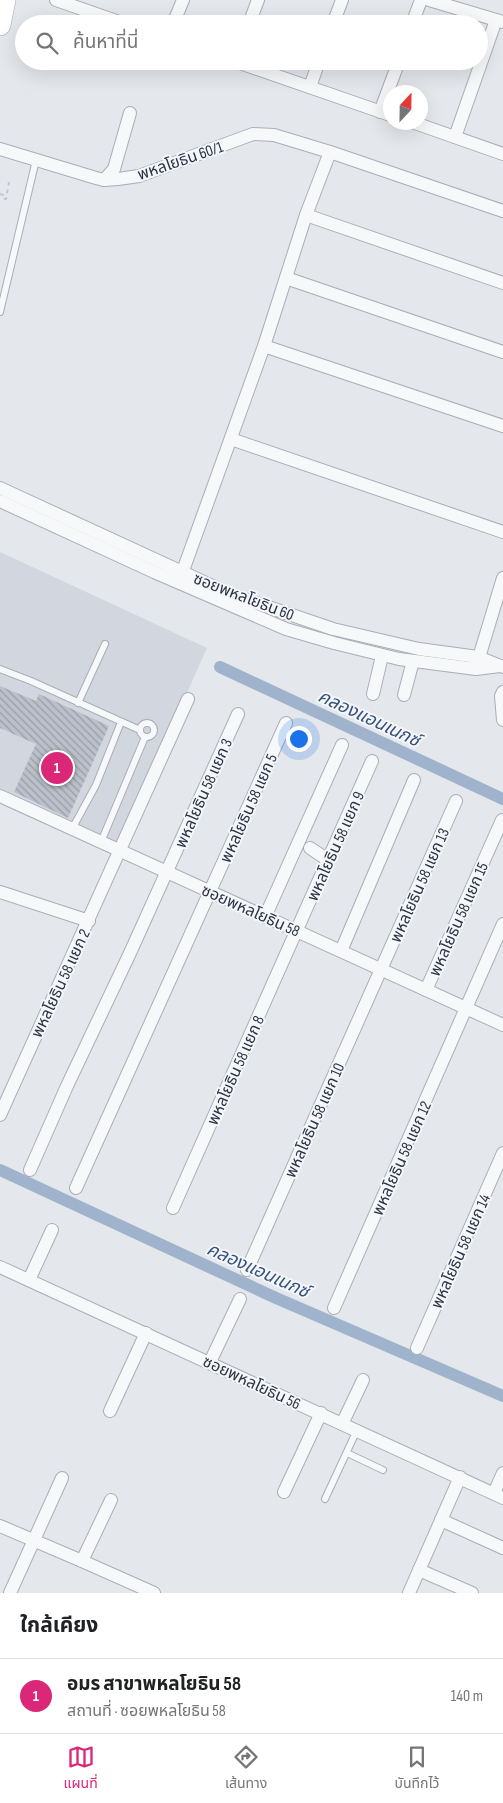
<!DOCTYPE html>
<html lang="th">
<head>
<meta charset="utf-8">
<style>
  body { margin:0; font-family:"Sofia Sans Condensed","Noto Sans Thai",sans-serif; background:#f6f6f6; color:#202124 }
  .compass { position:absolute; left:383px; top:85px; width:45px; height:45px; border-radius:50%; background:#fff; box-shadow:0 5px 20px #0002; rotate:22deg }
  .you { position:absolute; left:298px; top:738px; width:18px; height:18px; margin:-12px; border:4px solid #fff; border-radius:50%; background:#1a73e8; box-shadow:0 0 0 8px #1a73e833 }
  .badge { display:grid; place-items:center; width:32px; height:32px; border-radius:50%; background:#db2777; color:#fff; font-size:16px; font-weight:700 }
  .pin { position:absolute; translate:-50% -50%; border:2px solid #fff; box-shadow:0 1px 5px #0006 }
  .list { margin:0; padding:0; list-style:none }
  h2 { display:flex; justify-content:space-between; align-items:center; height:65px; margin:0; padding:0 20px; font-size:21px }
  h2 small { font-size:16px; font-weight:400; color:#757577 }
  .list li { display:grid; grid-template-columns:32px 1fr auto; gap:15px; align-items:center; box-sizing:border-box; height:75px; padding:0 20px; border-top:1px solid #e0e0e0 }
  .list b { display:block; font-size:19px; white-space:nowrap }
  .list p { margin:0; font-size:16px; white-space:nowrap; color:#757577 }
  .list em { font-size:16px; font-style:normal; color:#757577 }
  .icon { flex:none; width:28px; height:28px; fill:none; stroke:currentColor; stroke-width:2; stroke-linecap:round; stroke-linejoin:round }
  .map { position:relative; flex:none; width:503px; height:1593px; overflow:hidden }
  .search { position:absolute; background:#fff; box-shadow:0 5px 20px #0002; left:15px; right:15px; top:15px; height:55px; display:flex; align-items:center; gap:12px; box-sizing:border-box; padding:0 18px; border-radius:28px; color:#757577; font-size:19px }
  .sheet { height:140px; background:#fff }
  nav { display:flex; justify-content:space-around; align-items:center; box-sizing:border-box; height:70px; border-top:1px solid #e0e0e0; background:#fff; font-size:14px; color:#757577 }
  nav a { display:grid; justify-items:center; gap:2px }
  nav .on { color:#db2777 }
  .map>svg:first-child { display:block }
</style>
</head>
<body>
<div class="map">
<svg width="503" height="1593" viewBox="0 0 503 1593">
  <defs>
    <pattern id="building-back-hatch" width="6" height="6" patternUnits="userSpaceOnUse" patternTransform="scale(1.25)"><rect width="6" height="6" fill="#bbc0ca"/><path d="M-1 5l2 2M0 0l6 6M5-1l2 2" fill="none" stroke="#989da6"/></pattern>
  </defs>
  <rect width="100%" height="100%" fill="#e4e7ec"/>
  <path fill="#d2d6de" d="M0,552L207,648L119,845L0,790Z"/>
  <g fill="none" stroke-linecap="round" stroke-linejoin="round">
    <g stroke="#9fb4cc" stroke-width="12">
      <path d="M220,667L503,799"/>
      <path d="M0,1170L276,1298L503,1396"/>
    </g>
  </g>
  <path fill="url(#building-back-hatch)" d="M0,686L36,701L39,694L109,726L68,818L14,792L36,744L0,728Z"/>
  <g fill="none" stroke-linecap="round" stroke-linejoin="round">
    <defs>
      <g id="service">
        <path d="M0,312L36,160"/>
        <path d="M0,669L31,681L140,730"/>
        <path d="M78,703L105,644"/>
        <circle cx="147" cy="730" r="7"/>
        <path d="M72,829L96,785L121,722"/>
        <path d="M101,842L145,737"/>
        <path d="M347,1453L383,1470"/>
        <path d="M325,1499L357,1430"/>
      </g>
      <g id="minor">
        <path d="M56,0L125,24"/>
        <path d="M429,0L503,22"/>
        <path d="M173,24L183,0"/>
        <path d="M249,24L258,0"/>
        <path d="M333,24L342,0"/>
        <path d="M412,24L421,0"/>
        <path d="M234,61L390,115"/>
        <path d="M310,87L319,61"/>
        <path d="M380,112L399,61"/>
        <path d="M412,122L503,154"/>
        <path d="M455,137L496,20"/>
        <path d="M0,149L96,178L104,180L118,179L139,176L253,134L274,135L330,152L503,211"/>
        <path d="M104,180L114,169L130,113"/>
        <path d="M306,215L503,283"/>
        <path d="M286,278L503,352"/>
        <path d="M264,346L503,426"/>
        <path d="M231,439L503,532"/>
        <path d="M0,488L230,594L333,629L419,649L478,657L503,667"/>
        <path d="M0,501L154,572L286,629L334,643L399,659L476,669L500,666"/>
        <path d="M180,579L264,346L306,215L330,152"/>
        <path d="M477,664L503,578"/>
        <path d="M503,692L501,696L503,720"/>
        <path d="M373,694L382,656"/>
        <path d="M404,695L413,661"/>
        <path d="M0,796L503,1025"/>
        <path d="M310,848L328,860"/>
        <path d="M0,892L89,921"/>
        <path d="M265,917L342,745"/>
        <path d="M341,951L414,780"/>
        <path d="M426,990L502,820"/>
        <path d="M0,1115L188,699"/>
        <path d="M30,1170L67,1086L130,953L238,714"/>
        <path d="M76,1188L286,723"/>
        <path d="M173,1208L372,761"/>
        <path d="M0,1267L503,1498"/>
        <path d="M247,1270L456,801"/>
        <path d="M29,1280L52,1230"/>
        <path d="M334,1308L503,924"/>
        <path d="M417,1348L503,1153"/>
        <path d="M210,1362L240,1299"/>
        <path d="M110,1411L146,1333"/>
        <path d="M342,1424L363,1380"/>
        <path d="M284,1492L321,1413"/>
        <path d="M494,1493L503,1473"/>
        <path d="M441,1520L503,1548"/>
        <path d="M0,1526L82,1561L154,1593"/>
        <path d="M82,1561L111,1500"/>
        <path d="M419,1570L472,1593"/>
        <path d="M10,1593L62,1478"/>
        <path d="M409,1593L460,1477"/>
      </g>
      <path id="primary" d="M0,25L5,0"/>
    </defs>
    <use href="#service" stroke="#a9aeb7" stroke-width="8"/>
    <use href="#minor" stroke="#a9aeb7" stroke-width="14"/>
    <use href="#primary" stroke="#a3abb8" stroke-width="22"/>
    <path stroke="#c2c5cb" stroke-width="2" stroke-dasharray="4 4" stroke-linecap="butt" d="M0,194L3,195V199H6L9,182"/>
    <use href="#service" stroke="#f7f8fa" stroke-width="6"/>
    <use href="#minor" stroke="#f7f8fa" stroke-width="12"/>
    <use href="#primary" stroke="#fff" stroke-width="21"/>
  </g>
  <g text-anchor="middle" stroke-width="4" stroke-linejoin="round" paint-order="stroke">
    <g font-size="16" fill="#2b3445" stroke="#f4f6f9">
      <text transform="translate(180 160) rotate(-19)" y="6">พหลโยธิน 60/1</text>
      <text transform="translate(244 596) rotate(21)" y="6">ซอยพหลโยธิน 60</text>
      <text transform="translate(203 793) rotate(-66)" y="6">พหลโยธิน 58 แยก 3</text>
      <text transform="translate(248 808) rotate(-66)" y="6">พหลโยธิน 58 แยก 5</text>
      <text transform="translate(335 846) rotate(-66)" y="6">พหลโยธิน 58 แยก 9</text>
      <text transform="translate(419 885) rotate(-66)" y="6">พหลโยธิน 58 แยก 13</text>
      <text transform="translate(251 910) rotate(24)" y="6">ซอยพหลโยธิน 58</text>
      <text transform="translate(458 919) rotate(-66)" y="6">พหลโยธิน 58 แยก 15</text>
      <text transform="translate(60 983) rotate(-65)" y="6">พหลโยธิน 58 แยก 2</text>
      <text transform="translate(235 1070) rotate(-66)" y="6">พหลโยธิน 58 แยก 8</text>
      <text transform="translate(314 1120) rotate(-66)" y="6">พหลโยธิน 58 แยก 10</text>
      <text transform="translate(401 1158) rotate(-66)" y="6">พหลโยธิน 58 แยก 12</text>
      <text transform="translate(460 1251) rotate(-66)" y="6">พหลโยธิน 58 แยก 14</text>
      <text transform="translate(252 1382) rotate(25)" y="6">ซอยพหลโยธิน 56</text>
    </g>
    <g font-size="18" font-style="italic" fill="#34527a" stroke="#f4f6f9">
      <text transform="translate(369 718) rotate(25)" y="6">คลองแอนเนกซ์</text>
      <text transform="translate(258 1270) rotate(24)" y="6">คลองแอนเนกซ์</text>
    </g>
  </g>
</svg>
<svg class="compass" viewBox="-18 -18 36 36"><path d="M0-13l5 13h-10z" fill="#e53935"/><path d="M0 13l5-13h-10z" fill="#757577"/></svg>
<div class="you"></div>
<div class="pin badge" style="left:57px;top:768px">1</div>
<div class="search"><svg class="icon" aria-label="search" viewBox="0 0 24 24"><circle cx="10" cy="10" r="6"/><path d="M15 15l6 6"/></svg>ค้นหาที่นี่</div>
</div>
<section class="sheet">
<h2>ใกล้เคียง<small></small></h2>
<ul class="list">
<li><span class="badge">1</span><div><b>อมร สาขาพหลโยธิน 58</b><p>สถานที่ · ซอยพหลโยธิน 58</p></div><em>140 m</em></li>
</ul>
</section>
<nav>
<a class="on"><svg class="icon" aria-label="map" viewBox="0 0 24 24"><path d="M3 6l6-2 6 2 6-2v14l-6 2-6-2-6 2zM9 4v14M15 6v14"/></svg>แผนที่</a>
<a><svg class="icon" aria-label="directions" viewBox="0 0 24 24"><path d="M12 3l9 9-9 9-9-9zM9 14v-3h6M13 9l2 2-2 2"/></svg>เส้นทาง</a>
<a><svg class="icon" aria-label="saved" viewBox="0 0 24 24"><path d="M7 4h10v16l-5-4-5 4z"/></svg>บันทึกไว้</a>
</nav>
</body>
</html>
